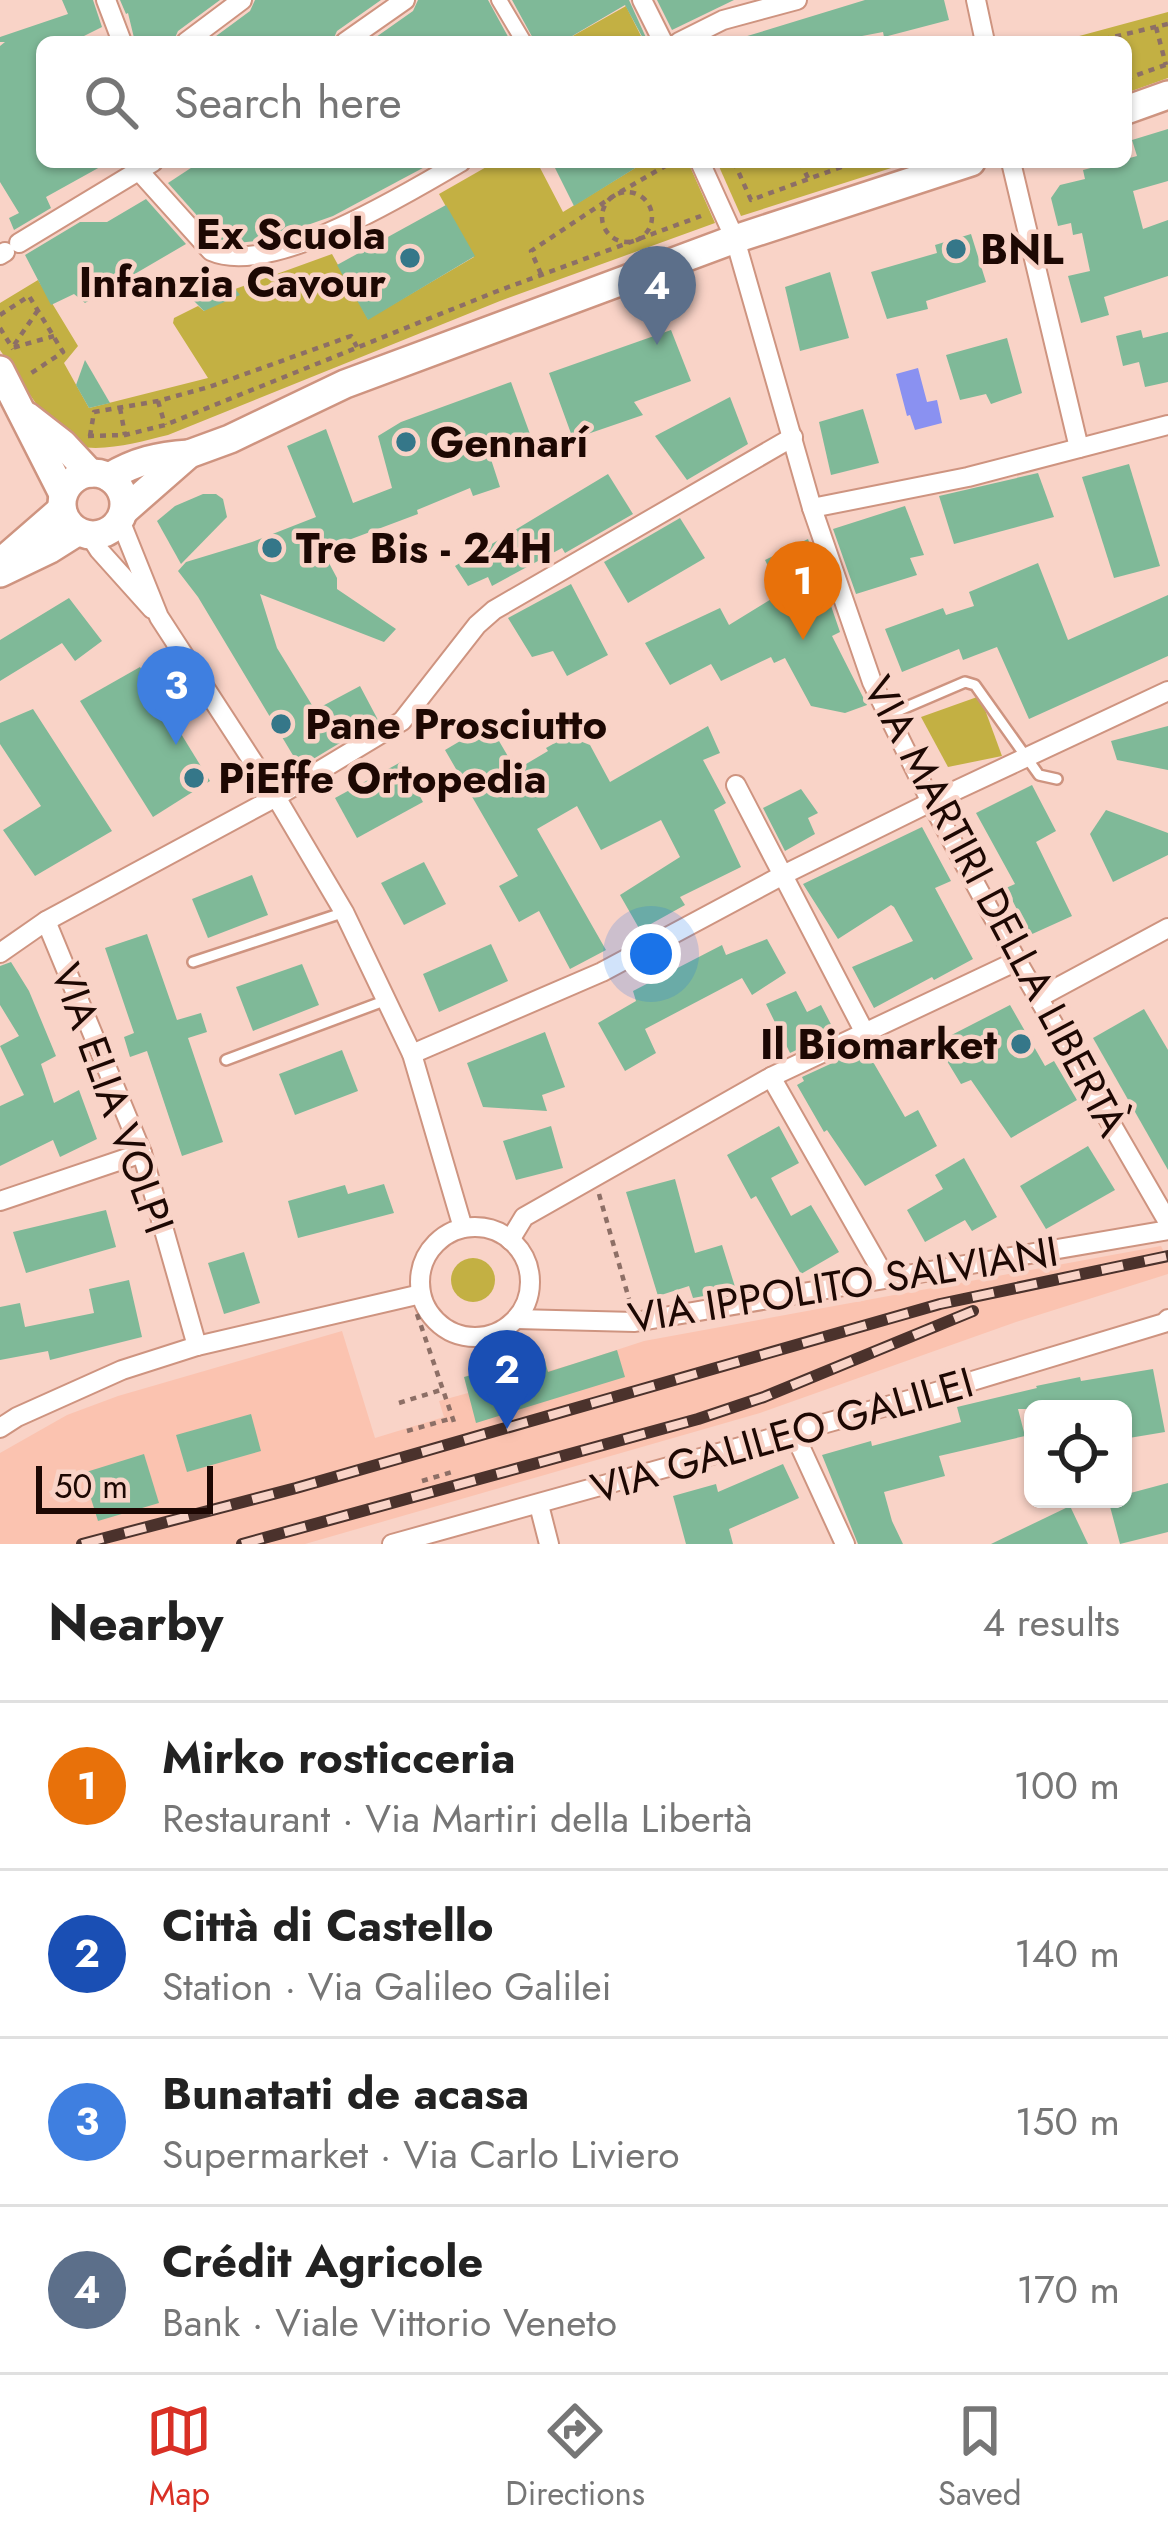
<!DOCTYPE html>
<html lang="en">
<head>
<meta charset="utf-8">
<style>
  body { margin:0; font-family:Jost,sans-serif; background:#f6f6f6; color:#222 }
  .controls { position:absolute; right:36px; bottom:36px; display:grid; overflow:hidden; border-radius:18px; box-shadow:0 3px 9px #0004 }
  .controls button { width:108px; height:108px; display:grid; place-items:center; padding:0; border:0; border-bottom:3px solid #e0e0e0; background:#fff; color:#222; font:60px sans-serif }
  .scale { position:absolute; left:36px; bottom:30px; width:177px; box-sizing:border-box; padding-left:12px; border:6px solid #1d0803; border-top:0; font-size:33px; line-height:42px; white-space:nowrap; color:#1d0803; -webkit-text-stroke:9px #f9d3c7; paint-order:stroke }
  .you { position:absolute; left:651px; top:954px; width:42px; height:42px; margin:-30px; border:9px solid #fff; border-radius:50%; background:#1a73e8; box-shadow:0 0 0 18px #1a73e833 }
  .badge { display:grid; place-items:center; width:78px; height:78px; border-radius:50%; background:#d93025; color:#fff; font-size:39px; font-weight:700 }
  .pin { position:absolute; translate:-50% -99px; filter:drop-shadow(0 3px 6px #0008) }
  .pin::after { content:''; position:absolute; top:63px; width:42px; height:36px; background:inherit; clip-path:polygon(0 0,100% 0,50% 100%) }
  .list { margin:0; padding:0; list-style:none }
  h2 { display:flex; justify-content:space-between; align-items:center; height:156px; margin:0; padding:0 48px; font-size:51px }
  h2 small { font-size:39px; font-weight:400; color:#767676 }
  .list li { display:grid; grid-template-columns:78px 1fr auto; gap:36px; align-items:center; box-sizing:border-box; height:168px; padding:0 48px; border-top:3px solid #e0e0e0 }
  .list b { display:block; font-size:45px; white-space:nowrap }
  .list p { margin:0; font-size:39px; white-space:nowrap; color:#767676 }
  .list em { font-size:39px; font-style:normal; color:#767676 }
  .icon { flex:none; width:66px; height:66px; fill:none; stroke:currentColor; stroke-width:2; stroke-linecap:round; stroke-linejoin:round }
  .map { position:relative; flex:none; width:1168px; height:1544px; overflow:hidden }
  .search { position:absolute; background:#fff; box-shadow:0 3px 9px #0004; left:36px; right:36px; top:36px; height:132px; display:flex; align-items:center; gap:30px; box-sizing:border-box; padding:0 42px; border-radius:18px; color:#767676; font-size:45px }
  .sheet { height:828px; background:#fff }
  nav { display:flex; justify-content:space-around; align-items:center; box-sizing:border-box; height:168px; border-top:3px solid #e0e0e0; background:#fff; font-size:33px; color:#767676 }
  nav a { display:grid; justify-items:center; gap:6px }
  nav .on { color:#d93025 }
  .map>svg:first-child { display:block }
</style>
</head>
<body>
<div class="map">
<svg width="1168" height="1544" viewBox="0 0 1168 1544">
  <rect width="100%" height="100%" fill="#f9d3c7"/>
  <path fill="#fbc3b0" d="M1161,1246L1168,1260V1274L1016,1322L760,1413L305,1544H0V1453L67,1415L118,1396L342,1331L375,1438L444,1417L439,1401L574,1364L644,1341Z"/>
  <g fill="#c3b043">
    <path d="M626,6L642,38L634,42H562Z"/>
    <path d="M1168,12V78L1126,93V42H1057Z"/>
    <path d="M495,162H537L563,212L645,162H688L715,223L500,301L168,435C135,443 93,456 61,441L0,350V303L38,280L78,346L64,363L89,408L208,378L173,323L174,318L198,306L204,311L235,289L332,254L368,319L474,257L439,194Z"/>
    <path d="M717,162H910L741,216Z"/>
    <path d="M980,696L1002,756L948,767L921,717Z"/>
    <circle cx="473" cy="1280" r="22"/>
  </g>
  <path fill="#8a91f1" d="M918,368L927,402L937,400L942,423L915,430L910,415L907,416L896,374Z"/>
  <g fill="#7fb998">
    <path d="M62,0H93L102,27L72,42H42V162H109L46,197L51,208L14,230L9,218L19,213L0,182V46L5,42H0V37L68,14Z"/>
    <path d="M120,0H220L178,31L173,42H135L128,13L126,14Z"/>
    <path d="M255,0H381L337,31L332,42H208L250,11Z"/>
    <path d="M418,0H488L511,42H369L413,11Z"/>
    <path d="M512,0H629L648,42H645L625,5L562,42H535Z"/>
    <path d="M657,0H734L672,30Z"/>
    <path d="M865,0H944L949,20L884,37L883,32L841,40V42H745L744,37Z"/>
    <path d="M1168,129V181L1133,191L1143,229L1168,220V276L1104,297L1109,315L1081,323L1068,276L1090,271L1082,233L1073,235L1071,223L1058,226L1051,198L1060,185L1085,179L1083,170L1114,162H1126V159L1137,156L1132,140Z"/>
    <path d="M200,162H434L333,216L265,240L237,243L218,239L168,183Z"/>
    <path d="M552,162H645L574,206Z"/>
    <path d="M146,199L186,244L85,303L74,294L51,305L25,255L80,222H107Z"/>
    <path d="M446,205L475,256L368,320L337,265Z"/>
    <path d="M971,234L986,282L926,301L928,309L887,319L871,272L937,253L935,245Z"/>
    <path d="M830,272L849,338L800,351L785,287Z"/>
    <path d="M227,278L240,295L204,311L190,297Z"/>
    <path d="M671,330L691,381L634,402L643,415L573,439L549,373Z"/>
    <path d="M1141,330L1143,338L1168,332V382L1145,387L1139,362L1123,366L1116,336Z"/>
    <path d="M1007,338L1022,393L991,404L986,394L960,400L946,355Z"/>
    <path d="M85,360L110,403L89,408L76,385Z"/>
    <path d="M511,382L530,434L487,447L500,487L473,496L470,488L417,510L418,514L322,550L337,578V589L396,629L384,642L260,594L277,648L315,710L360,686L378,720L300,767L198,597L178,571L186,562L252,542L316,517L287,446L326,429L353,503L392,488L378,436L401,422Z"/>
    <path d="M730,397L748,444L687,480L655,436Z"/>
    <path d="M863,409L879,463L831,475L819,422Z"/>
    <path d="M1129,464L1160,566L1114,578L1082,477Z"/>
    <path d="M1038,473L1054,517L954,544L939,496Z"/>
    <path d="M608,474L633,514L565,553L562,548L492,586L488,577L468,586L455,566Z"/>
    <path d="M203,494H216L223,499L227,517L181,564L157,521L175,506Z"/>
    <path d="M905,506L924,555L910,558L917,575L856,594L833,529Z"/>
    <path d="M680,518L705,558L628,603L604,562Z"/>
    <path d="M808,539L840,632L832,636L867,705L845,713L811,706L785,658L774,663L771,657L721,681L711,664L670,685L645,643L720,608L729,625L781,593L765,560Z"/>
    <path d="M1038,563L1068,640L1168,595V656L1029,719L997,647L963,660L959,649L902,672L885,629L943,608L946,615L974,606L969,592Z"/>
    <path d="M571,584L608,655L567,676L553,651L532,657L508,618Z"/>
    <path d="M69,598L102,641L75,661L62,643L0,681V640Z"/>
    <path d="M140,667L210,781L153,817L80,701Z"/>
    <path d="M33,709L112,831L35,876L3,830L41,806L0,744V723Z"/>
    <path d="M489,724L516,770L548,751L546,748L567,736L590,745L610,782L708,726L720,753L703,760L726,803L714,810L741,867L680,897L685,905L640,930L620,895L680,857L661,820L601,850L577,806L537,829L606,950L570,969L539,911L519,922L499,886L518,876L445,750Z"/>
    <path d="M1168,726V770L1117,760L1111,741Z"/>
    <path d="M401,762L423,802L357,838L335,798Z"/>
    <path d="M1032,785L1056,831L1036,842L1072,916L1030,935L1006,888L1015,884L976,813Z"/>
    <path d="M801,789L818,813L808,818L815,834L785,851L763,808Z"/>
    <path d="M1106,810L1168,833V855L1113,882L1090,834Z"/>
    <path d="M922,827L951,881L935,888L973,959L934,980L932,977L874,1008L852,967L913,941L894,907L891,905L838,939L803,884Z"/>
    <path d="M424,862L446,904L404,925L381,883Z"/>
    <path d="M252,875L268,915L208,938L192,899Z"/>
    <path d="M147,934L177,1020L201,1013L207,1032L188,1038L223,1142L182,1156L147,1051L130,1057L124,1037L134,1033L105,948Z"/>
    <path d="M767,939L786,973L752,995L742,978L645,1029L656,1053L625,1071L598,1023L636,1001L633,991L722,945L726,955Z"/>
    <path d="M491,944L508,981L439,1012L423,974Z"/>
    <path d="M11,962L29,991L56,1056L41,1064L54,1103L79,1090L97,1139L60,1157L53,1140L0,1166V1106L24,1095L0,1046L19,1036L0,1005V966Z"/>
    <path d="M302,964L319,1005L253,1031L236,987Z"/>
    <path d="M796,991L807,1012L821,1005L835,1032L790,1053L766,1004Z"/>
    <path d="M1010,1005L1045,1066L1054,1061L1077,1100L1011,1138L971,1080L961,1084L936,1043Z"/>
    <path d="M1144,1009L1168,1050V1170L1093,1038Z"/>
    <path d="M545,1032L565,1087L542,1095L547,1111L483,1107L467,1063Z"/>
    <path d="M865,1048L905,1117L918,1110L937,1146L865,1186L827,1130L824,1132L797,1085L804,1081L802,1077Z"/>
    <path d="M342,1050L358,1091L295,1115L279,1074Z"/>
    <path d="M551,1126L563,1168L516,1180L503,1141Z"/>
    <path d="M779,1126L799,1163L771,1178L791,1216L811,1205L839,1252L801,1274L756,1196L751,1199L727,1155Z"/>
    <path d="M1088,1146L1115,1190L1046,1229L1020,1186Z"/>
    <path d="M964,1158L997,1217L972,1231L965,1220L925,1242L907,1210L943,1189L935,1175Z"/>
    <path d="M675,1179L695,1253L722,1245L736,1290L693,1298L689,1286L658,1296L626,1192Z"/>
    <path d="M384,1184L394,1213L298,1238L288,1201L345,1185L348,1194Z"/>
    <path d="M106,1210L116,1247L26,1273L13,1232Z"/>
    <path d="M244,1252L260,1303L224,1314L208,1263Z"/>
    <path d="M129,1280L142,1337L50,1360L48,1351L0,1360V1307L20,1303L25,1327L94,1313L89,1289Z"/>
    <path d="M525,1342L530,1358L543,1354L548,1372L617,1350L625,1377L476,1423L464,1377L475,1374L471,1358Z"/>
    <path d="M1153,1369L1165,1432L1123,1439V1409H1018L1025,1436L939,1456L945,1476L884,1492L892,1521L903,1544H858L822,1455L871,1441L872,1446L961,1422L957,1407L1037,1388L1036,1386L1080,1377L1081,1381Z"/>
    <path d="M251,1414L261,1451L187,1472L176,1435Z"/>
    <path d="M144,1454L159,1503L98,1521L83,1473Z"/>
    <path d="M783,1464L799,1498L729,1529L733,1544H686L673,1496L716,1484L718,1492Z"/>
    <path d="M1168,1483V1532L1120,1544L1108,1499H1123V1495Z"/>
    <path d="M1070,1506L1088,1544H991Z"/>
  </g>
  <g fill="none" stroke-linecap="round" stroke-linejoin="round">
    <defs>
      <g id="service">
        <path d="M888,715L965,682L975,685L1039,775L1057,779"/>
        <path d="M193,962L342,913"/>
        <path d="M226,1060L384,1001"/>
      </g>
      <path id="pedestrian" d="M499,0L524,42"/>
      <g id="minor">
        <path d="M106,0L122,42"/>
        <path d="M642,0L663,42"/>
        <path d="M976,0L985,42"/>
        <path d="M186,42L242,0"/>
        <path d="M345,42L405,0"/>
        <path d="M679,42L723,20L797,0"/>
        <path d="M700,162L735,239L812,508L872,682L931,802L1017,961L1168,1222"/>
        <path d="M1011,162L1079,448"/>
        <path d="M139,171L211,251C271,278 407,193 461,162"/>
        <path d="M19,243L153,162"/>
        <path d="M0,255L5,252"/>
        <path d="M812,508L968,477L1168,425"/>
        <path d="M120,520L159,617L276,797L344,912L412,1054L463,1228"/>
        <path d="M90,536L99,550L152,609"/>
        <path d="M736,785L865,1033"/>
        <path d="M46,921L142,1153L197,1346"/>
        <path d="M0,953L46,921L276,797L402,721L477,625L494,610L793,437"/>
        <path d="M1038,998L1168,928"/>
        <path d="M412,1054L602,972L783,875L931,802L1168,691"/>
        <path d="M771,1077L885,1277"/>
        <path d="M0,1201L142,1153"/>
        <circle cx="475" cy="1282" r="55"/>
        <path d="M510,1240L524,1217L771,1077L1017,961"/>
        <path d="M516,1319L635,1322L1168,1230"/>
        <path d="M0,1428L17,1417L122,1370L197,1346L421,1294"/>
        <path d="M793,1431L845,1544"/>
        <path d="M539,1505L549,1544"/>
        <path d="M392,1544L916,1398L1164,1323L1168,1319"/>
      </g>
      <g id="secondary">
        <path d="M1126,110L1168,95"/>
        <path d="M0,370L63,494"/>
        <path d="M27,416L63,444L90,473"/>
        <circle cx="93" cy="504" r="31"/>
        <path d="M109,477C136,461 158,456 189,454"/>
        <path d="M124,511L189,454L230,439L345,384L735,239L971,162"/>
        <path d="M0,563L62,509"/>
        <path d="M0,573L50,549L77,532"/>
      </g>
    </defs>
    <use href="#service" stroke="#ce9480" stroke-width="14"/>
    <use href="#pedestrian" stroke="#ce9480" stroke-width="18"/>
    <use href="#minor" stroke="#ce9480" stroke-width="22"/>
    <use href="#secondary" stroke="#ce9480" stroke-width="32"/>
    <g stroke="#8d6f66" stroke-width="4.5" stroke-dasharray="6 6" stroke-linecap="butt">
      <path d="M1156,27L1166,65"/>
      <path d="M1092,42L1168,24"/>
      <path d="M1126,79L1168,64"/>
      <path d="M734,162L751,200L855,162"/>
      <path d="M800,162L808,178"/>
      <circle cx="627" cy="217" r="25"/>
      <path d="M541,274L531,251L615,195L672,162"/>
      <path d="M38,310L12,348L54,336"/>
      <path d="M0,315L29,296L63,352L30,374"/>
      <path d="M0,328L13,349"/>
      <path d="M158,401L165,425"/>
      <path d="M120,408L125,435"/>
      <path d="M88,436L125,435L165,425L495,292L701,216"/>
      <path d="M90,436L94,412L158,401L209,387L351,336L357,347"/>
      <path d="M599,1194L629,1299"/>
      <path d="M417,1314L455,1425"/>
      <path d="M399,1403L444,1389"/>
      <path d="M407,1431L453,1418"/>
      <path d="M422,1481L455,1471"/>
    </g>
    <use href="#service" stroke="#fff" stroke-width="9"/>
    <use href="#pedestrian" stroke="#fff" stroke-width="14"/>
    <use href="#minor" stroke="#fff" stroke-width="18"/>
    <use href="#secondary" stroke="#fff" stroke-width="27"/>
    <defs>
      <g id="rail">
        <path d="M82,1544L296,1488L940,1304L1168,1256"/>
        <path d="M242,1544L698,1419L764,1397L973,1311"/>
      </g>
    </defs>
    <use href="#rail" stroke="#4b322c" stroke-width="12"/>
    <use href="#rail" stroke="#f9d3c7" stroke-width="8" stroke-dasharray="22" stroke-linecap="butt"/>
  </g>
  <g fill="#357789" stroke="#f9d3c7" stroke-width="4.5">
    <circle cx="956" cy="249" r="12"/>
    <circle cx="410" cy="258" r="12"/>
    <circle cx="406" cy="442" r="12"/>
    <circle cx="272" cy="548" r="12"/>
    <circle cx="281" cy="724" r="12"/>
    <circle cx="194" cy="778" r="12"/>
    <circle cx="1021" cy="1044" r="12"/>
  </g>
  <g text-anchor="middle" stroke-width="9" stroke-linejoin="round" paint-order="stroke">
    <g font-size="42" font-weight="bold" fill="#1d0803" stroke="#f9d3c7" text-anchor="start">
      <text x="386" y="249" text-anchor="end">Ex Scuola<tspan x="386" dy="48">Infanzia Cavour</tspan></text>
      <text x="980" y="264">BNL</text>
      <text x="430" y="457">Gennarí</text>
      <text x="296" y="563">Tre Bis - 24H</text>
      <text x="305" y="739">Pane Prosciutto</text>
      <text x="218" y="793">PiEffe Ortopedia</text>
      <text x="997" y="1059" text-anchor="end">Il Biomarket</text>
    </g>
    <g font-size="42" fill="#1d0803" stroke="#f9d3c7">
      <text transform="translate(996 906) rotate(62)" y="15">VIA MARTIRI DELLA LIBERTÀ</text>
      <text transform="translate(113 1098) rotate(70)" y="15">VIA ELIA VOLPI</text>
      <text transform="translate(843 1284) rotate(-9)" y="15">VIA IPPOLITO SALVIANI</text>
      <text transform="translate(782 1435) rotate(-16)" y="15">VIA GALILEO GALILEI</text>
    </g>
  </g>
</svg>
<div class="controls">
<button><svg class="icon" aria-label="locate" viewBox="0 0 24 24"><circle cx="12" cy="12" r="6"/><path d="M12 2v4M12 18v4M2 12h4M18 12h4"/></svg></button>
</div>
<div class="scale">50 m</div>
<div class="you"></div>
<div class="pin badge" style="left:803px;top:640px;background:#e8710a">1</div>
<div class="pin badge" style="left:507px;top:1429px;background:#1a4fb4">2</div>
<div class="pin badge" style="left:176px;top:745px;background:#3f7fe0">3</div>
<div class="pin badge" style="left:657px;top:345px;background:#5c6f8a">4</div>
<div class="search"><svg class="icon" aria-label="search" viewBox="0 0 24 24"><circle cx="10" cy="10" r="6"/><path d="M15 15l6 6"/></svg>Search here</div>
</div>
<section class="sheet">
<h2>Nearby<small>4 results</small></h2>
<ul class="list">
<li><span class="badge" style="background:#e8710a">1</span><div><b>Mirko rosticceria</b><p>Restaurant · Via Martiri della Libertà</p></div><em>100 m</em></li>
<li><span class="badge" style="background:#1a4fb4">2</span><div><b>Città di Castello</b><p>Station · Via Galileo Galilei</p></div><em>140 m</em></li>
<li><span class="badge" style="background:#3f7fe0">3</span><div><b>Bunatati de acasa</b><p>Supermarket · Via Carlo Liviero</p></div><em>150 m</em></li>
<li><span class="badge" style="background:#5c6f8a">4</span><div><b>Crédit Agricole</b><p>Bank · Viale Vittorio Veneto</p></div><em>170 m</em></li>
</ul>
</section>
<nav>
<a class="on"><svg class="icon" aria-label="map" viewBox="0 0 24 24"><path d="M3 6l6-2 6 2 6-2v14l-6 2-6-2-6 2zM9 4v14M15 6v14"/></svg>Map</a>
<a><svg class="icon" aria-label="directions" viewBox="0 0 24 24"><path d="M12 3l9 9-9 9-9-9zM9 14v-3h6M13 9l2 2-2 2"/></svg>Directions</a>
<a><svg class="icon" aria-label="saved" viewBox="0 0 24 24"><path d="M7 4h10v16l-5-4-5 4z"/></svg>Saved</a>
</nav>
</body>
</html>
